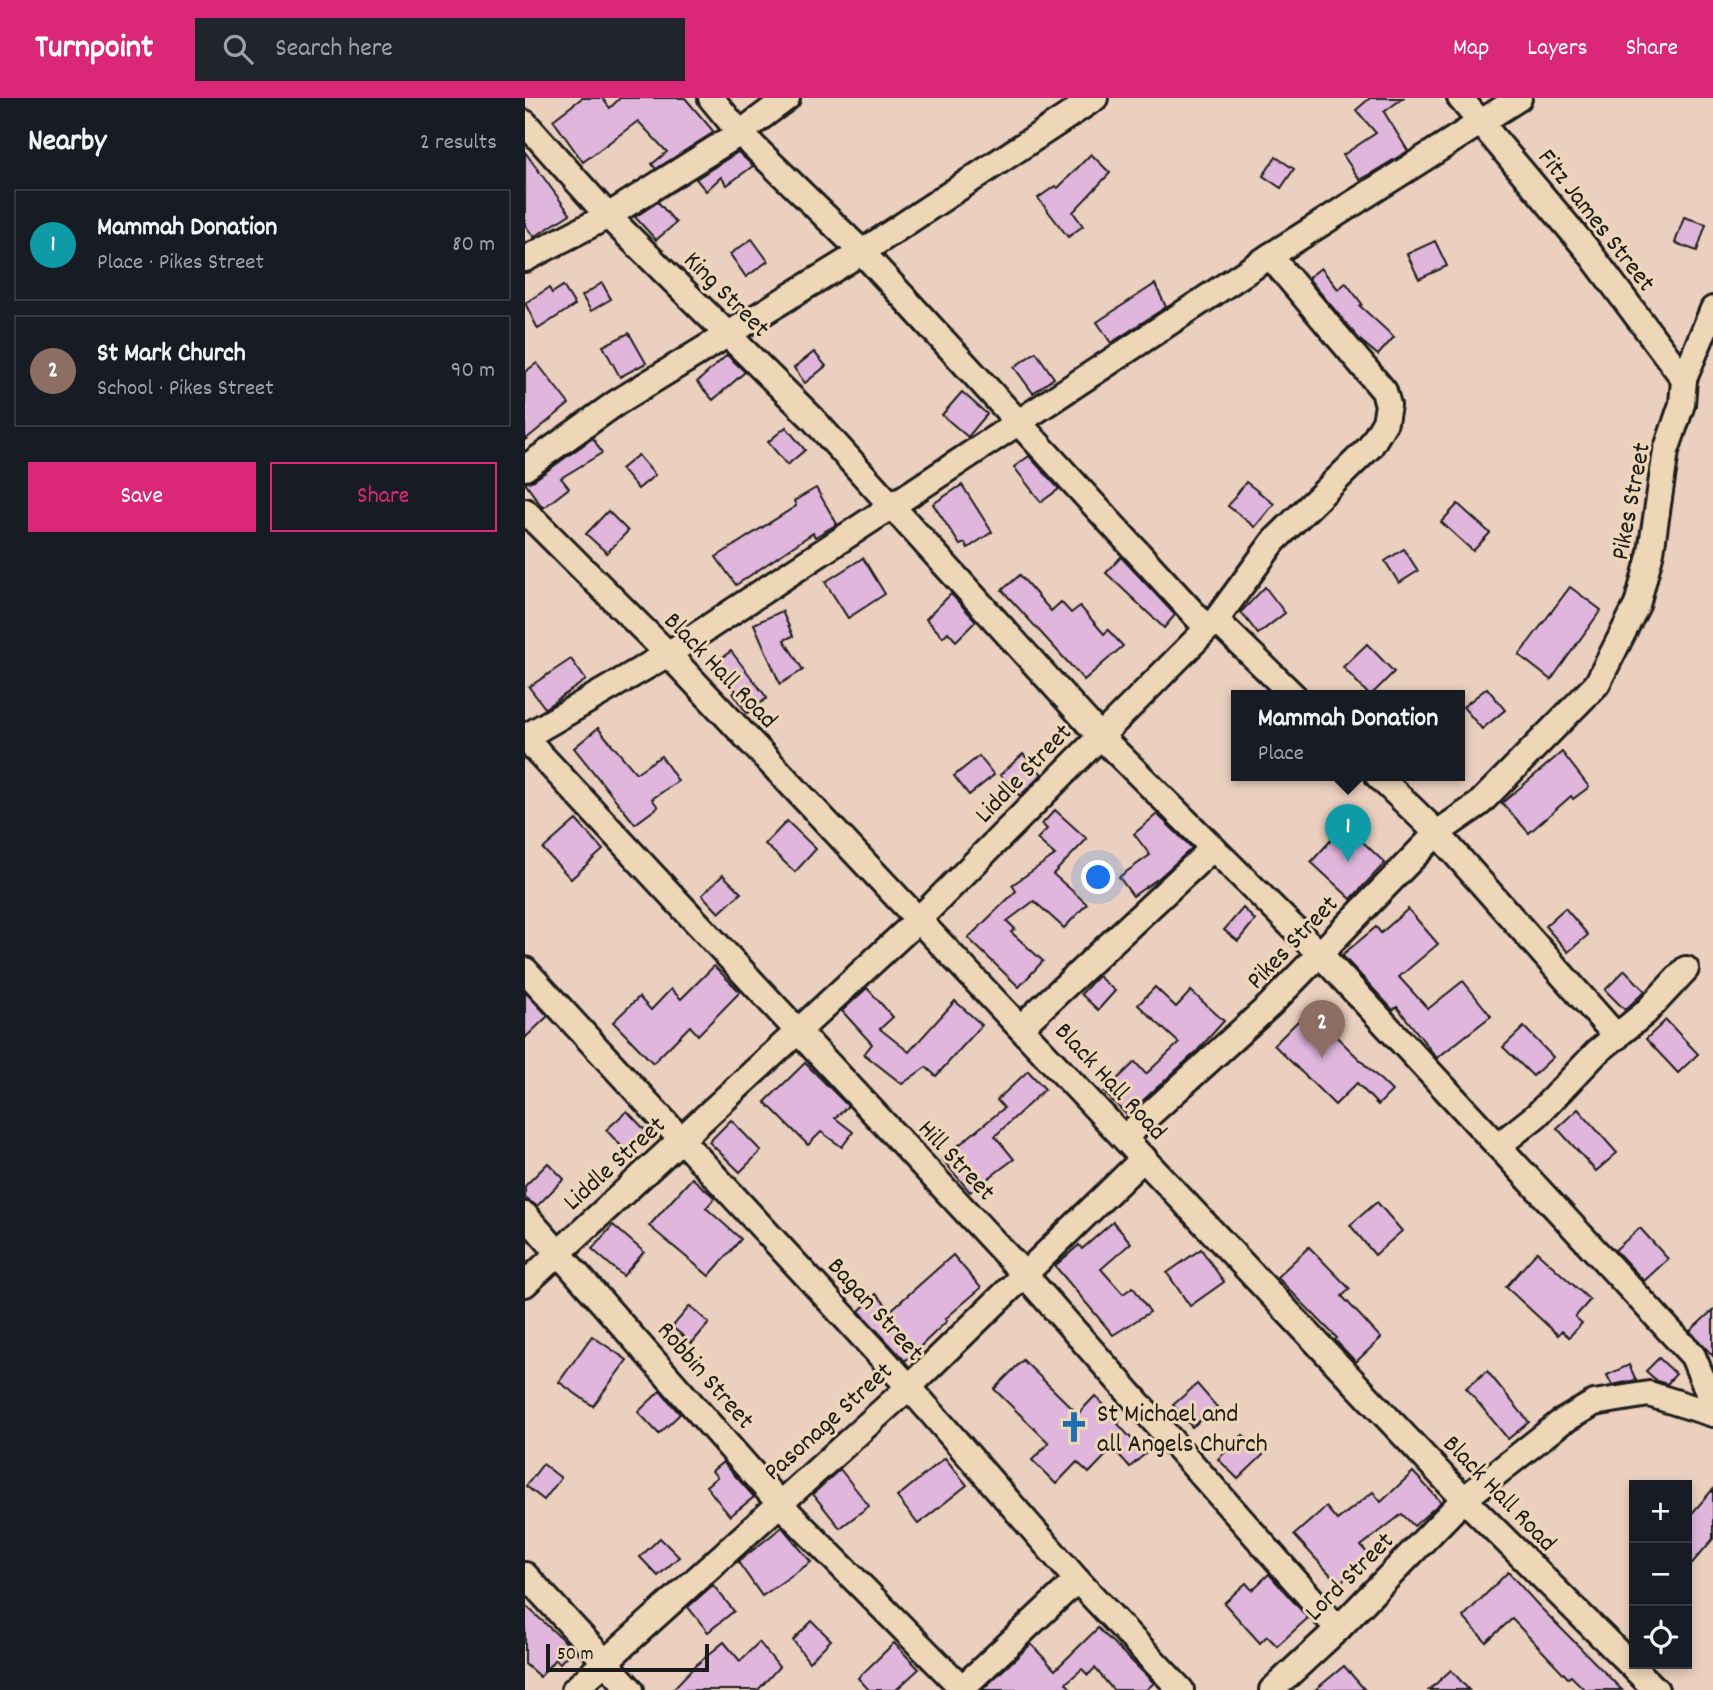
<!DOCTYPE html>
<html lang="en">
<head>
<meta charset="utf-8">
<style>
  body { margin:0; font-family:Dekko,sans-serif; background:#20242c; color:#f1f3f6 }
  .controls { position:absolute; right:21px; bottom:21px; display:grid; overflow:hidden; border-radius:0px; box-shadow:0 4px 10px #0003 }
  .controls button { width:63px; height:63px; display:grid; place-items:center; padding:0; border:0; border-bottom:2px solid #363941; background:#171b24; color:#f1f3f6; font:35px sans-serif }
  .scale { position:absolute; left:21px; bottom:18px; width:163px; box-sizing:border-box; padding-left:7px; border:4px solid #1c1c1c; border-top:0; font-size:19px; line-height:24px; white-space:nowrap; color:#1c1c1c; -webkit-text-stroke:5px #eed7b7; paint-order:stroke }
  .you { position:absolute; left:574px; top:780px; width:24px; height:24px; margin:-18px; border:5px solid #fff; border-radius:50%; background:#1a73e8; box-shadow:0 0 0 10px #1a73e833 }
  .badge { display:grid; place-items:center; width:46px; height:46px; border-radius:50%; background:#db2777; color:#fff; font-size:23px; font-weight:700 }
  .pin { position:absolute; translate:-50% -58px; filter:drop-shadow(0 2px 4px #0008) }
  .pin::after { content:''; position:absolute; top:37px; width:24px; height:21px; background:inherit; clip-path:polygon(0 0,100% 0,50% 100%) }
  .popup { position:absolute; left:706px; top:592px; width:234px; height:91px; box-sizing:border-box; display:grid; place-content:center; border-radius:0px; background:#171b24; filter:drop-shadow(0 2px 5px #0005); font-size:23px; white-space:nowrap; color:#9ea1a6 }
  .popup b { font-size:26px; color:#f1f3f6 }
  .popup::after { content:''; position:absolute; left:50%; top:100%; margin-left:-14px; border:14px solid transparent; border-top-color:#171b24 }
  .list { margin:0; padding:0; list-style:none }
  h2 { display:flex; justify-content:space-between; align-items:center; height:91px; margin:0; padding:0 28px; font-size:30px }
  h2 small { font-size:23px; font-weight:400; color:#9ea1a6 }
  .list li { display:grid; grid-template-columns:46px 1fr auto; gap:21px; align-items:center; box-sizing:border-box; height:112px; margin:0 14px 14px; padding:0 14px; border:2px solid #363941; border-radius:0px }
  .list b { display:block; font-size:26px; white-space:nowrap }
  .list p { margin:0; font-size:23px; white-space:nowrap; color:#9ea1a6 }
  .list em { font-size:23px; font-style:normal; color:#9ea1a6 }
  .actions { display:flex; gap:14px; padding:21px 28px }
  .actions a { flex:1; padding:16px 0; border:2px solid #db2777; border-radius:0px; text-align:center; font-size:24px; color:#db2777 }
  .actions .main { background:#db2777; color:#fff }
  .icon { flex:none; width:38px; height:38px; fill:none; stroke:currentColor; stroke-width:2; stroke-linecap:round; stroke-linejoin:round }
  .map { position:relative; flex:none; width:1188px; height:1592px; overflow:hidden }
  header { display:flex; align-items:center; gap:42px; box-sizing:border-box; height:98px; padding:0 35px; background:#db2777; color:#fff }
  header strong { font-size:33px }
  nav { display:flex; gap:38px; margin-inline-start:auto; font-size:24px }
  .search { width:490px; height:63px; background:#20242c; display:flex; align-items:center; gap:18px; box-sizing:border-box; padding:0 24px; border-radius:0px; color:#9ea1a6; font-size:26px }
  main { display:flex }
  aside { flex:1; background:#171b24 }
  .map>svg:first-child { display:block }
</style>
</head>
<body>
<header>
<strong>Turnpoint</strong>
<div class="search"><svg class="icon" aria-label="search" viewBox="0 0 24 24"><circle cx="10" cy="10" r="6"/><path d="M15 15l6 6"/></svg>Search here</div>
<nav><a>Map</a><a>Layers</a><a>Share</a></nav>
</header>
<main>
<aside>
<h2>Nearby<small>2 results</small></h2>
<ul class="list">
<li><span class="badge" style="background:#0f9aa8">1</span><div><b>Mammah Donation</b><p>Place · Pikes Street</p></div><em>80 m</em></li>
<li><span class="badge" style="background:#8d6e63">2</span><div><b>St Mark Church</b><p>School · Pikes Street</p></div><em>90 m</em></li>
</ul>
<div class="actions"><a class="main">Save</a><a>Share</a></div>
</aside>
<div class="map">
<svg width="1188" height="1592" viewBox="0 0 1188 1592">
  <rect width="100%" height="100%" fill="#ebd0bf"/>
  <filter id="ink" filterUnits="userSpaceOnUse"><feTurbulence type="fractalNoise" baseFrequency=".0143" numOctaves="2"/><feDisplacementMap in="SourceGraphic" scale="14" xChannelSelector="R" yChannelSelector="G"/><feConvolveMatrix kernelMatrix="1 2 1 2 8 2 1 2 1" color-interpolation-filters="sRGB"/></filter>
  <g filter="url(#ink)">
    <g fill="#e0b6dd" stroke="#1c1c1c" stroke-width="2">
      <path d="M57,0H77L85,10L95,0H160L189,34L131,71L127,66L142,54L113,23L58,64L28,22Z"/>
      <path d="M845,0H878L859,14L883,53L835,82L818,57L851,35L831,12Z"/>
      <path d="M0,54L45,116L9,139L0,127Z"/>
      <path d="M213,54L228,68L202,87L196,79L181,93L171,81Z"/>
      <path d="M566,56L585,75L548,114L558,128L543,139L513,100L530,88L533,90Z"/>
      <path d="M751,59L769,71L756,90L738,78Z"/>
      <path d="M133,104L151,125L131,142L110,119Z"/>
      <path d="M1159,119L1181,126L1172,153L1150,145Z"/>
      <path d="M227,141L243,163L221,179L205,156Z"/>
      <path d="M910,143L922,168L894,181L882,156Z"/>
      <path d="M796,170L813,191L821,185L837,206L835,208L869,239L853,257L835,242L783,180Z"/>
      <path d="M77,185L86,201L66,213L57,198Z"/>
      <path d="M630,186L641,209L586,245L572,224Z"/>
      <path d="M38,188L50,207L13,231L0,205L24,190L27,195Z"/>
      <path d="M104,235L121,265L95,279L78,248Z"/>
      <path d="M289,254L301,268L280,285L269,270Z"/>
      <path d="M511,254L529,280L508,295L489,269Z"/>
      <path d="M202,257L220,274L188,302L172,284Z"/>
      <path d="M12,265L44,306L0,342V274Z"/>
      <path d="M437,294L462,316L443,339L417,317Z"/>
      <path d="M261,329L280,352L262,367L243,344Z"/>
      <path d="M68,340L77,355L36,380L44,390L18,410L0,385L9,382Z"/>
      <path d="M113,357L130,377L113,391L96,371Z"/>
      <path d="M504,358L534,391L516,404L489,369Z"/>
      <path d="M721,384L749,406L730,429L703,408Z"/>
      <path d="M437,387L467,434L443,450L440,445L435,447L408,406Z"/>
      <path d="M291,390L312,426L290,439L288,435L211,487L191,459L271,408L269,403Z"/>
      <path d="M933,406L965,435L948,453L916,424Z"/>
      <path d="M83,413L103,433L82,455L61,436Z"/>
      <path d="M879,451L893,473L874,485L860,463Z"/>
      <path d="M596,459L650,517L639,530L581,475Z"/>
      <path d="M338,460L360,496L323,520L300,484Z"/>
      <path d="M495,477L526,513L536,504L546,515L555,508L579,536L583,532L598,548L559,582L477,492Z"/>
      <path d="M740,489L760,515L733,536L716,514Z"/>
      <path d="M1045,489L1076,512L1026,582L994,557Z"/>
      <path d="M426,496L451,523L431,543L423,534L418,539L401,521Z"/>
      <path d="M257,513L268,538L259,542L278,572L255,586L229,526Z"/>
      <path d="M842,546L869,574L845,598L818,569Z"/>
      <path d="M206,553L242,600L222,615L208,596L211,593L190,565Z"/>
      <path d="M46,561L61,582L20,610L4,589Z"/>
      <path d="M962,590L980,612L957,631L938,609Z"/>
      <path d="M73,630L111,675L136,658L153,683L127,701L133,709L110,726L49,650Z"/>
      <path d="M1037,654L1064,689L1048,701L1046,698L1004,735L977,705Z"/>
      <path d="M498,656L517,676L495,698L475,677Z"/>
      <path d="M454,658L469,677L444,697L429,678Z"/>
      <path d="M530,712L562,741L528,776L562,806L539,830L509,803L482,823L490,831L486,834L518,863L494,889L443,840L491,793L487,787L530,757L512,741L522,731L517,726Z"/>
      <path d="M632,716L667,750L635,779L608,798L594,779L625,757L609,736Z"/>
      <path d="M51,722L78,752L46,781L18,751Z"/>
      <path d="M262,723L291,751L270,774L240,746Z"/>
      <path d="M820,727L860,765L826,801L786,764Z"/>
      <path d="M198,777L216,795L194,815L177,797Z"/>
      <path d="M718,810L730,822L713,843L699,832Z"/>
      <path d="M1040,810L1063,837L1043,854L1020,828Z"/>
      <path d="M883,811L913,846L874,879L903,911L938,883L966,918L912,960L872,909L868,912L817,857L851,829L856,835Z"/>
      <path d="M189,868L215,894L173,937L165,928L128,965L88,924L114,899L126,912L146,891L156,901Z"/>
      <path d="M1100,872L1120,893L1100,912L1080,892Z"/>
      <path d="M573,878L590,893L573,912L556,896Z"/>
      <path d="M630,889L651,909L666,893L699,923L672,953L602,1017L579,994L610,964L621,976L654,945L613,907Z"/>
      <path d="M342,890L368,919L355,931L384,954L430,903L457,927L411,978L401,969L377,986L339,956L347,946L317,913Z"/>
      <path d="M0,894L23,918L0,940Z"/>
      <path d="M784,912L867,993L853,1007L832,985L810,1007L749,947Z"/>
      <path d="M1141,922L1173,956L1153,975L1121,941Z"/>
      <path d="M999,929L1028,959L1008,978L978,949Z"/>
      <path d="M280,965L323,1008L310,1020L328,1034L317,1049L296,1034L283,1047L240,1004Z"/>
      <path d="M503,973L520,991L470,1038L489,1061L445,1094L417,1061L479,1010L472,1002Z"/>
      <path d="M1053,1011L1092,1055L1071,1073L1032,1030Z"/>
      <path d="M102,1013L121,1033L100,1052L81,1032Z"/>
      <path d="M206,1022L236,1053L215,1074L184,1044Z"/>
      <path d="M23,1065L39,1081L12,1108L0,1100V1088Z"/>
      <path d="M167,1080L190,1100L181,1110L216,1141L184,1178L124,1128Z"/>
      <path d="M852,1104L877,1133L850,1157L825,1127Z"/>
      <path d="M588,1124L606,1145L576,1171L598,1196L608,1189L625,1214L588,1237L530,1168L554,1147L557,1151Z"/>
      <path d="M88,1127L119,1154L98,1178L67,1151Z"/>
      <path d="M1115,1130L1143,1161L1119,1183L1090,1152Z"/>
      <path d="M784,1149L825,1191L817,1198L856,1240L831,1264L810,1242L812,1240L752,1179Z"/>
      <path d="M676,1151L699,1184L665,1208L642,1175Z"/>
      <path d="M1012,1154L1065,1202L1050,1219L1057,1225L1044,1239L1037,1233L1033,1237L981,1189Z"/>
      <path d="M428,1157L456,1190L420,1221L422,1223L380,1263L334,1213L351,1196L366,1212Z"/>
      <path d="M165,1208L184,1225L167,1245L147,1229Z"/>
      <path d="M1188,1212V1258L1165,1233Z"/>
      <path d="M67,1238L102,1262L68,1308L34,1284Z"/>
      <path d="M1134,1260L1151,1276L1142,1286L1132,1283L1121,1273Z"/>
      <path d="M498,1262L553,1316L570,1298L595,1323L593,1326L620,1356L605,1369L588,1350L564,1375L552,1364L531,1386L507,1362L524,1345L469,1291Z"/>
      <path d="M1104,1267L1111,1282L1087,1287L1082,1277Z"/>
      <path d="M962,1273L1004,1324L983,1341L941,1290Z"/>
      <path d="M672,1286L692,1309L667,1329L648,1307Z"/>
      <path d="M135,1293L155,1316L134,1336L113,1314Z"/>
      <path d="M718,1337L738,1357L713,1381L693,1361Z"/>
      <path d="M420,1360L442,1387L393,1426L372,1399Z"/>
      <path d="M198,1364L229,1399L205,1418L181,1388L192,1379L187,1373Z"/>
      <path d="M18,1366L36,1380L19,1402L1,1388Z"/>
      <path d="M315,1371L344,1408L315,1430L288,1396Z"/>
      <path d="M888,1374L916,1404L889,1428L877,1416L836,1448L845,1458L814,1486L769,1437L801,1409L812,1422L848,1394L856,1404Z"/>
      <path d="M1188,1391V1441L1162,1471V1421Z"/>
      <path d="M257,1429L286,1464L237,1498L213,1464Z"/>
      <path d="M135,1440L154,1459L133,1478L115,1459Z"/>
      <path d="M983,1474L1013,1507L1097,1592H1060L1046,1578L1043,1580L987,1521L961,1544L938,1519Z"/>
      <path d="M744,1476L783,1520L752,1548L742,1538L735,1545L699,1505L721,1485L727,1492Z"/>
      <path d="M188,1487L209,1513L183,1534L163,1509Z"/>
      <path d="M0,1507L48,1551L35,1565L30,1561L15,1579L0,1566Z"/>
      <path d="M287,1523L306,1542L284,1564L268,1542Z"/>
      <path d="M573,1530L629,1585L621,1592H588L570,1570L563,1577L557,1571L541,1585L547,1592H457L506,1546L530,1572Z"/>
      <path d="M199,1544L215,1563L234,1544L254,1569L233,1592H147L171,1567Z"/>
      <path d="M369,1545L394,1571L371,1592H344L333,1580Z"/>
      <path d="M819,1568L840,1592H790Z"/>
      <path d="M926,1572L944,1592H904Z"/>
    </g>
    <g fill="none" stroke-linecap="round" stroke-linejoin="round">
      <defs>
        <g id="minor">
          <path d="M186,0L215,35L337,154L682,530"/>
          <path d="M935,0L1061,150L1159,281"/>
          <path d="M0,25L83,118L287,320L574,637L796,857L1168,1258L1188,1307"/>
          <path d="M0,161L83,118L215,35L262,0"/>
          <path d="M0,370L91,305L337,154L570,0"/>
          <path d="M0,413L143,556L939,1401L1131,1592"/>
          <path d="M691,522L769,598"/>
          <path d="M0,639L143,556L745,158L994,0"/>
          <path d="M0,640L499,1176L813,1531"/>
          <path d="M853,678L912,735L1092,939"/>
          <path d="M0,872L384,1289L552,1482L656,1592"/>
          <path d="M496,929L688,750"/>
          <path d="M600,1039L745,907L912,735L954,706L1072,586L1112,507L1126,454L1141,353L1157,306L1159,281L1188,211"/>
          <path d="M973,1048L1012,1017L1072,954L1120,915L1161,871"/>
          <path d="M0,1117L254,1405L439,1592"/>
          <path d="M0,1186L393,822L691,522L749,443L845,349L860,324L863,307L859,293L745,158"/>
          <path d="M0,1477L106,1592"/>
          <path d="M49,1592L384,1289L619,1060"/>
          <path d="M435,1592L552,1482"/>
          <path d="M747,1592L813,1531L939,1401L1035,1325L1069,1305L1124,1296L1188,1316"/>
        </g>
      </defs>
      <use href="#minor" stroke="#1c1c1c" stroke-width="30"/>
      <use href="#minor" stroke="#eed7b7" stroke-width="24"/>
    </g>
  </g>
  <defs>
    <symbol id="church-bare" viewBox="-9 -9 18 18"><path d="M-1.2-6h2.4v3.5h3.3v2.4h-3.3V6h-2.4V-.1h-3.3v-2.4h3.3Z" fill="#1f6fb2" stroke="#eed7b7" stroke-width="2.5" paint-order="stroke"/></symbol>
  </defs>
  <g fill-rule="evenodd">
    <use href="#church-bare" x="527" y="1307" width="44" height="44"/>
  </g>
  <g text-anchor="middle" stroke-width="6" stroke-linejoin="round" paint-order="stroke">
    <g font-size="26" fill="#1c1c1c" stroke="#eed7b7">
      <text transform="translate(1073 121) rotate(52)" y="9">Fitz James Street</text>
      <text transform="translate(203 195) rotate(45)" y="9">King Street</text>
      <text transform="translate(1104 403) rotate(-79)" y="9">Pikes Street</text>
      <text transform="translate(197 571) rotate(46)" y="9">Black Hall Road</text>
      <text transform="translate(497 674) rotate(-46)" y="9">Liddle Street</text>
      <text transform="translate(766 843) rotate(-46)" y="9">Pikes Street</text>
      <text transform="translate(587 982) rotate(47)" y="9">Black Hall Road</text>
      <text transform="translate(433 1061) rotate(47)" y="9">Hill Street</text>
      <text transform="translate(88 1064) rotate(-42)" y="9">Liddle Street</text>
      <text transform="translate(352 1210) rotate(48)" y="9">Bagan Street</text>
      <text transform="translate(182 1276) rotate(49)" y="9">Robbin Street</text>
      <text transform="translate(302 1322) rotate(-42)" y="9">Pasonage Street</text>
      <text transform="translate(976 1394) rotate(46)" y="9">Black Hall Road</text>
      <text transform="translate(823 1477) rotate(-45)" y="9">Lord Street</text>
    </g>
    <g font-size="26" fill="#1c1c1c" stroke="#eed7b7" text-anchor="start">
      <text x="572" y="1323">St Michael and<tspan x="572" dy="30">all Angels Church</tspan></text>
    </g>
  </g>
</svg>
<div class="controls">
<button>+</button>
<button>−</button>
<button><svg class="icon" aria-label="locate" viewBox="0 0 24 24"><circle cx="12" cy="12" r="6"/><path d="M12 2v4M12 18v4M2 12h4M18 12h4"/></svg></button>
</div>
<div class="scale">50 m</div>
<div class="you"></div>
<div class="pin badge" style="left:823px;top:764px;background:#0f9aa8">1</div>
<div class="popup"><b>Mammah Donation</b>Place</div>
<div class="pin badge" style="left:797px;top:960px;background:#8d6e63">2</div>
</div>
</main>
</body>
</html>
